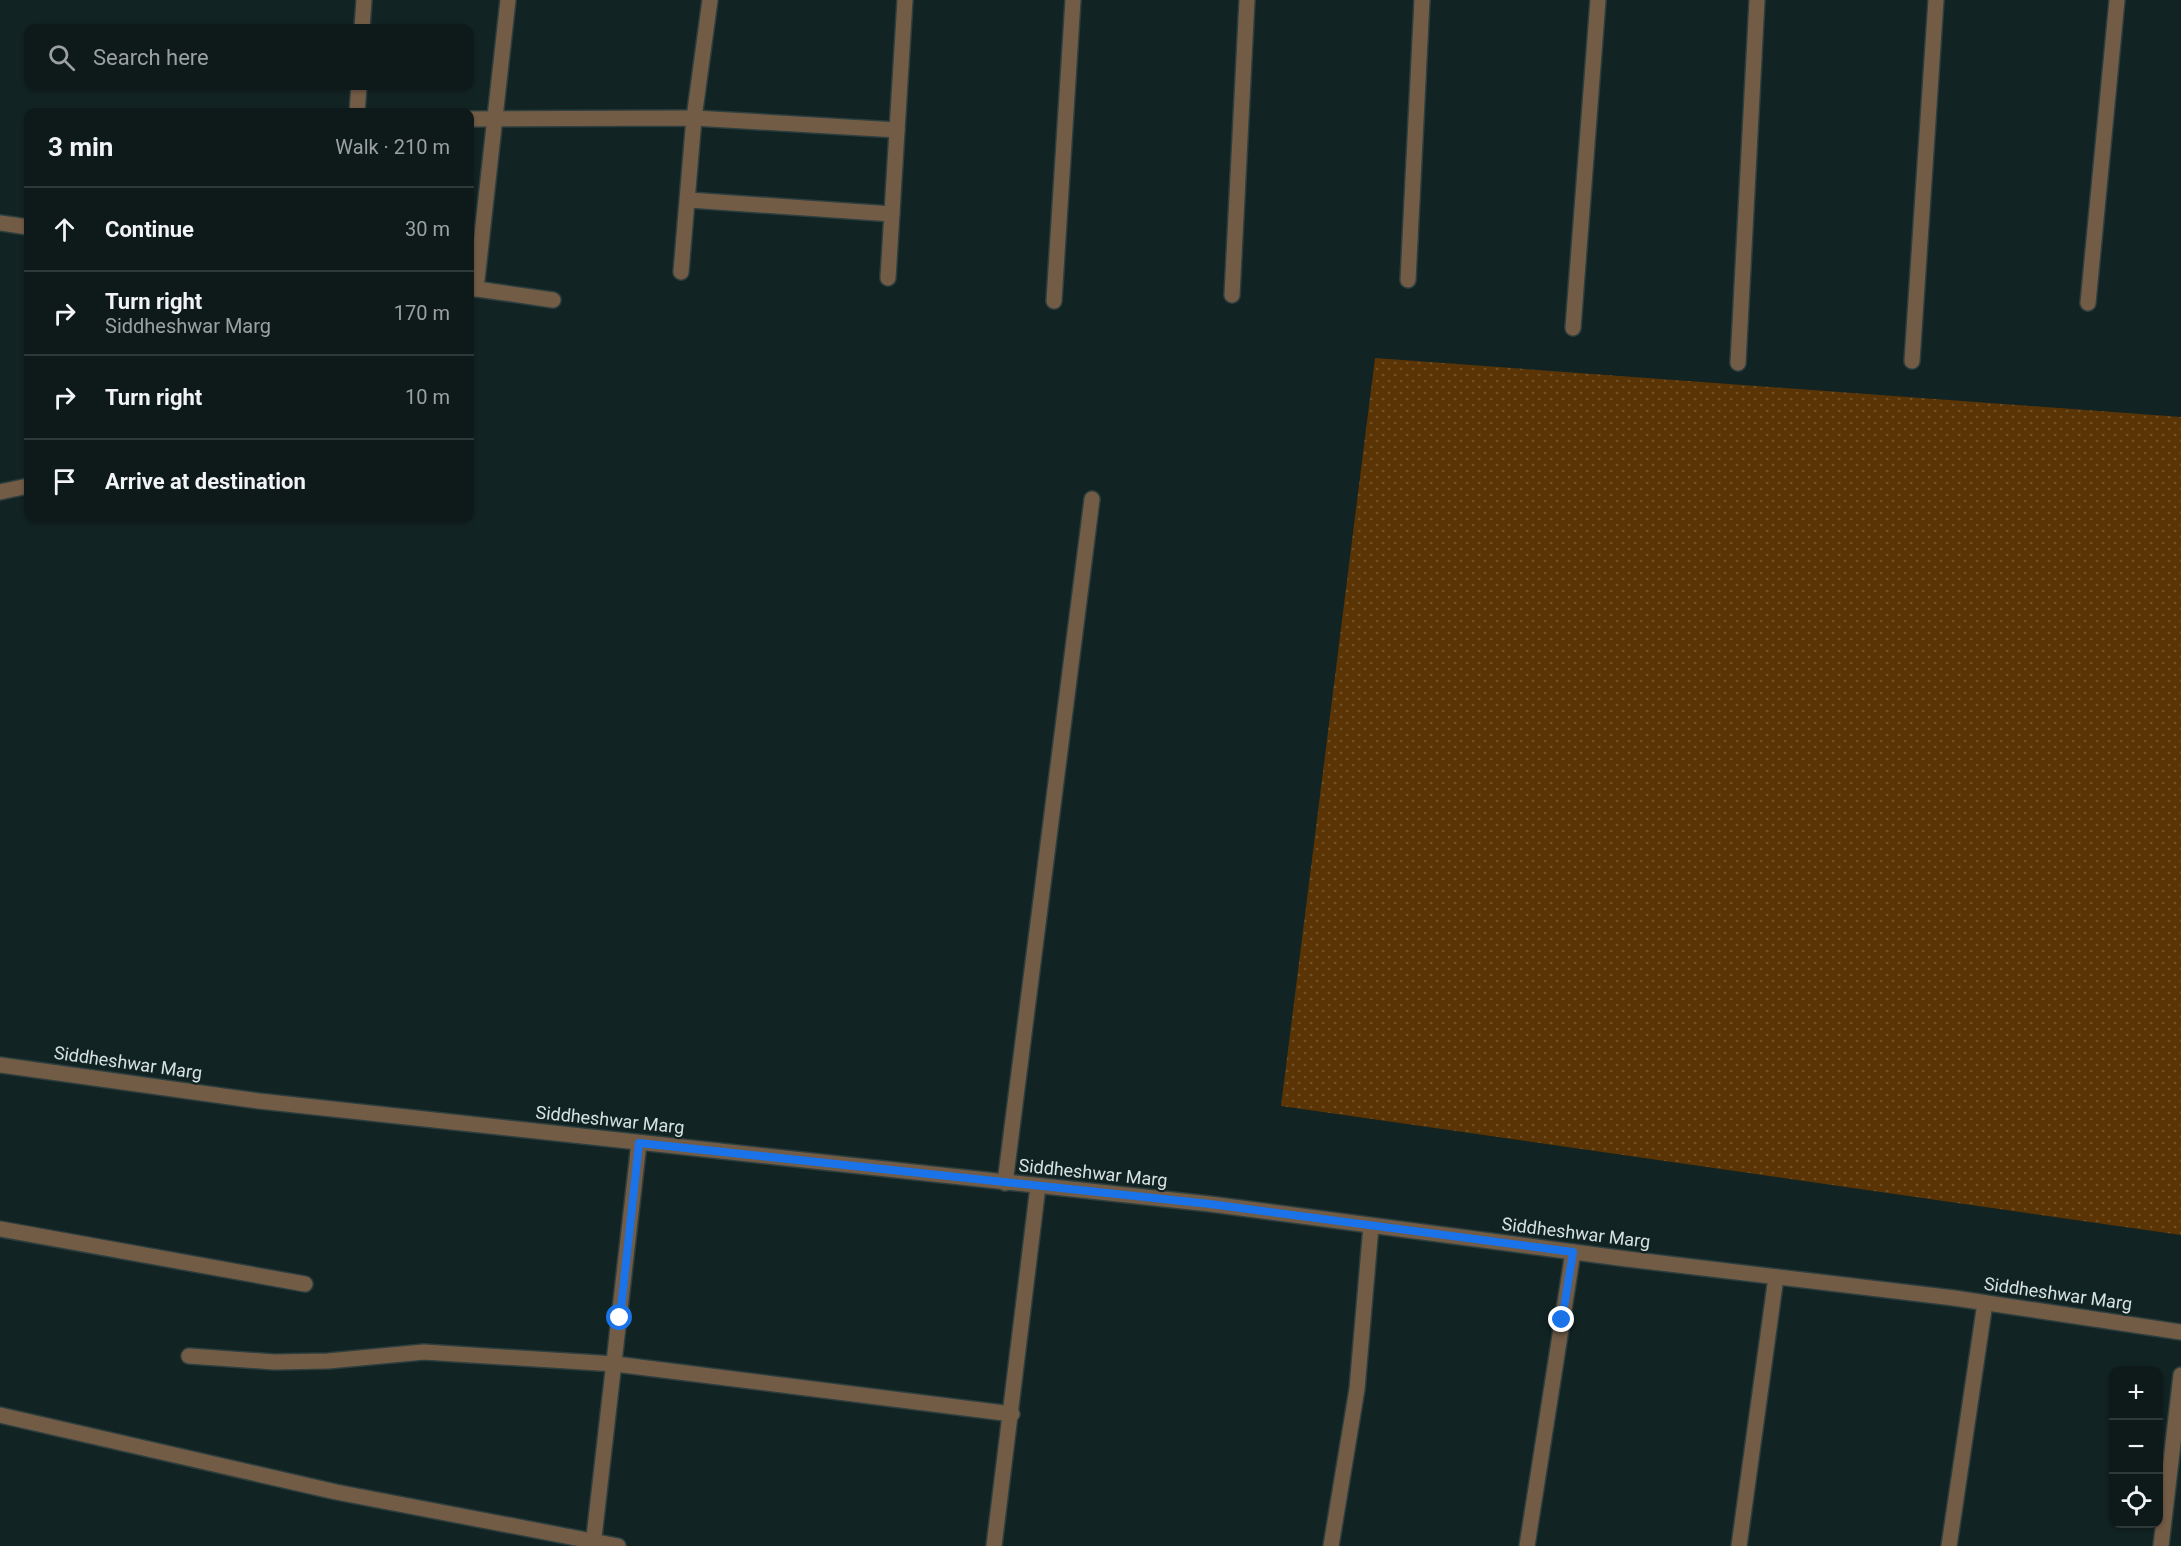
<!DOCTYPE html>
<html lang="en">
<head>
<meta charset="utf-8">
<style>
  body { margin:0; font-family:Roboto,sans-serif; background:#1c2727; color:#f1f3f6 }
  .controls { position:absolute; right:18px; bottom:18px; display:grid; overflow:hidden; border-radius:12px; box-shadow:0 2px 4px #0004 }
  .controls button { width:54px; height:54px; display:grid; place-items:center; padding:0; border:0; border-bottom:2px solid #2e3839; background:#0e1a1a; color:#f1f3f6; font:30px sans-serif }
  .stop { position:absolute; width:18px; height:18px; margin:-14px; border:4px solid #1a73e8; border-radius:50%; background:#fff }
  .stop.end { background:#1a73e8; border-color:#fff; box-shadow:0 2px 6px #0008 }
  .list { margin:0; padding:0; list-style:none }
  h2 { display:flex; justify-content:space-between; align-items:center; height:78px; margin:0; padding:0 24px; font-size:26px }
  h2 small { font-size:20px; font-weight:400; color:#9ba1a2 }
  .list li { display:grid; grid-template-columns:39px 1fr auto; gap:18px; align-items:center; box-sizing:border-box; height:84px; padding:0 24px; border-top:2px solid #2e3839 }
  .list b { display:block; font-size:22px; white-space:nowrap }
  .list p { margin:0; font-size:20px; white-space:nowrap; color:#9ba1a2 }
  .list em { font-size:20px; font-style:normal; color:#9ba1a2 }
  .icon { flex:none; width:33px; height:33px; fill:none; stroke:currentColor; stroke-width:2; stroke-linecap:round; stroke-linejoin:round }
  .map { position:relative; flex:none; width:2181px; height:1546px; overflow:hidden }
  .search { position:absolute; background:#0e1a1a; box-shadow:0 2px 4px #0004; left:24px; top:24px; width:450px; height:66px; display:flex; align-items:center; gap:15px; box-sizing:border-box; padding:0 21px; border-radius:12px; color:#9ba1a2; font-size:22px }
  .panel { position:absolute; background:#0e1a1a; box-shadow:0 2px 4px #0004; left:24px; top:108px; width:450px; height:414px; border-radius:12px }
  .map>svg:first-child { display:block }
</style>
</head>
<body>
<div class="map">
<svg width="2181" height="1546" viewBox="0 0 2181 1546">
  <defs>
    <pattern id="grass-dots" width="8" height="8" patternUnits="userSpaceOnUse" patternTransform="scale(1.5)"><rect width="8" height="8" fill="#5a3404"/><path d="M2 2h.1M6 6h.1" fill="none" stroke="#715128" stroke-width="1.8" stroke-linecap="round"/></pattern>
  </defs>
  <rect width="100%" height="100%" fill="#122323"/>
  <path fill="url(#grass-dots)" d="M1375,358L2181,417V1235L1281,1106Z"/>
  <g fill="none" stroke-linecap="round" stroke-linejoin="round">
    <defs>
      <g id="lane">
        <path d="M0,492L28,486"/>
        <path d="M1005,1183L1092,499"/>
      </g>
      <g id="street">
        <path d="M362,28L364,0"/>
        <path d="M357,112L359,86"/>
        <path d="M470,119L694,118L897,130"/>
        <path d="M689,200L892,214"/>
        <path d="M0,223L28,227"/>
        <path d="M681,272L694,118L710,0"/>
        <path d="M888,278L905,0"/>
        <path d="M1408,280L1422,0"/>
        <path d="M470,288L553,300"/>
        <path d="M476,289L508,0"/>
        <path d="M1232,295L1247,0"/>
        <path d="M1054,301L1073,0"/>
        <path d="M2088,303L2117,0"/>
        <path d="M1573,328L1598,0"/>
        <path d="M1912,361L1936,0"/>
        <path d="M1738,363L1757,0"/>
        <path d="M0,1065L259,1101L1210,1204L1627,1259L1954,1298L2181,1332"/>
        <path d="M0,1229L305,1284"/>
        <path d="M189,1356L274,1362L328,1361L424,1352L615,1364L1012,1414"/>
        <path d="M0,1415L336,1492L618,1546"/>
        <path d="M593,1546L639,1143"/>
        <path d="M994,1546L1038,1186"/>
        <path d="M1331,1546L1357,1389L1371,1226"/>
        <path d="M1527,1546L1573,1252"/>
        <path d="M1739,1546L1776,1277"/>
        <path d="M1949,1546L1985,1303"/>
        <path d="M2161,1546L2181,1375"/>
      </g>
    </defs>
    <use href="#lane" stroke="#2d3e3e" stroke-width="18"/>
    <use href="#street" stroke="#2d3e3e" stroke-width="18"/>
    <use href="#lane" stroke="#735c46" stroke-width="15"/>
    <use href="#street" stroke="#735c46" stroke-width="15"/>
  </g>
  <g fill="none" stroke-linecap="round" stroke-linejoin="round">
    <path stroke="#1a73e8" stroke-width="8" d="M620,1318L639,1143L1210,1204L1573,1252L1562,1320"/>
  </g>
  <g text-anchor="middle" stroke-width="4.5" stroke-linejoin="round" paint-order="stroke">
    <g font-size="18" fill="#d6e1e1" stroke="#122323">
      <text transform="translate(128 1063) rotate(8)" y="6">Siddheshwar Marg</text>
      <text transform="translate(610 1120) rotate(6)" y="6">Siddheshwar Marg</text>
      <text transform="translate(1093 1173) rotate(6)" y="6">Siddheshwar Marg</text>
      <text transform="translate(1576 1233) rotate(7)" y="6">Siddheshwar Marg</text>
      <text transform="translate(2058 1294) rotate(8)" y="6">Siddheshwar Marg</text>
    </g>
  </g>
</svg>
<div class="controls">
<button>+</button>
<button>−</button>
<button><svg class="icon" aria-label="locate" viewBox="0 0 24 24"><circle cx="12" cy="12" r="6"/><path d="M12 2v4M12 18v4M2 12h4M18 12h4"/></svg></button>
</div>
<div class="stop" style="left:620px;top:1318px"></div>
<div class="stop end" style="left:1562px;top:1320px"></div>
<div class="search"><svg class="icon" aria-label="search" viewBox="0 0 24 24"><circle cx="10" cy="10" r="6"/><path d="M15 15l6 6"/></svg>Search here</div>
<section class="panel">
<h2>3 min<small>Walk · 210 m</small></h2>
<ul class="list">
<li><svg class="icon" aria-label="ahead" viewBox="0 0 24 24"><path d="M12 20V5M6 11l6-6 6 6"/></svg><div><b>Continue</b></div><em>30 m</em></li>
<li><svg class="icon" aria-label="right" viewBox="0 0 24 24"><path d="M7 20v-9h11M14 6l5 5-5 5"/></svg><div><b>Turn right</b><p>Siddheshwar Marg</p></div><em>170 m</em></li>
<li><svg class="icon" aria-label="right" viewBox="0 0 24 24"><path d="M7 20v-9h11M14 6l5 5-5 5"/></svg><div><b>Turn right</b></div><em>10 m</em></li>
<li><svg class="icon" aria-label="arrive" viewBox="0 0 24 24"><path d="M6 21V4h12l-3 4 3 4H6"/></svg><div><b>Arrive at destination</b></div></li>
</ul>
</section>
</div>
</body>
</html>
